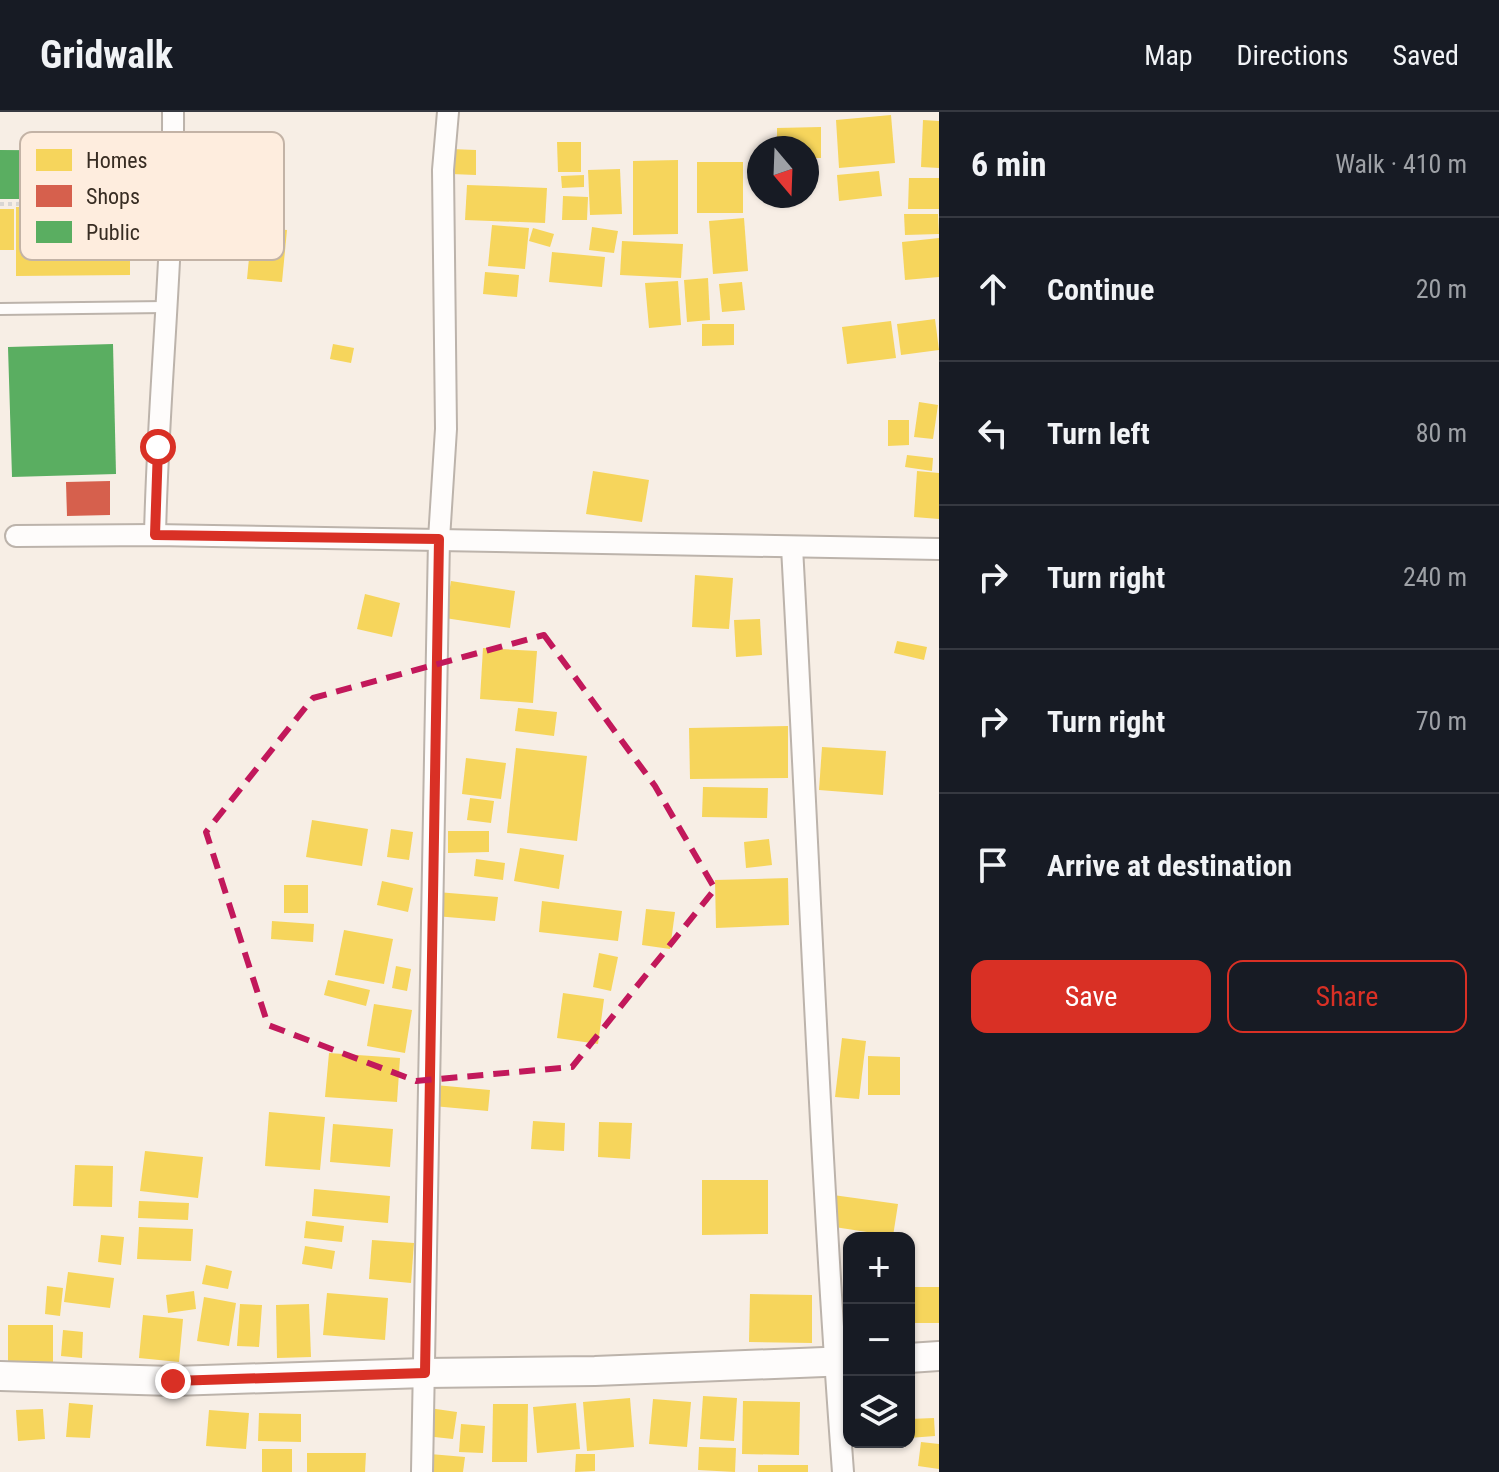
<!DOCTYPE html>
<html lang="en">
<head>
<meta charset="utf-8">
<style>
  body { margin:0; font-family:"Roboto Condensed",sans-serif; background:#242831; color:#f1f3f6 }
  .controls { position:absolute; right:24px; bottom:24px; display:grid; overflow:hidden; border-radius:16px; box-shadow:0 2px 6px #0004 }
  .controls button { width:72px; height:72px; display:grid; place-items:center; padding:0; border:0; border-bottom:2px solid #363941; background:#171b24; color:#f1f3f6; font:40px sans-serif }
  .compass { position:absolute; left:747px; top:24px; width:72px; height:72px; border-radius:50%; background:#171b24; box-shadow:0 2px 6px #0004; rotate:161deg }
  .stop { position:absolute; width:24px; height:24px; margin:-18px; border:6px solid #d93025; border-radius:50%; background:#fff }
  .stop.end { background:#d93025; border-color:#fff; box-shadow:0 2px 8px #0008 }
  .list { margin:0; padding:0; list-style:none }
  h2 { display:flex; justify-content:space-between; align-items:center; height:104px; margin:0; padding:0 32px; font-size:34px }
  h2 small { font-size:26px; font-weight:400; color:#9ea1a6 }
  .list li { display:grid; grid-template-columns:52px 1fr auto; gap:24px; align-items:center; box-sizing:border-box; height:144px; padding:0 32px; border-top:2px solid #363941 }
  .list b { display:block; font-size:30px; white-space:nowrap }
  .list em { font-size:26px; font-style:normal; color:#9ea1a6 }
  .actions { display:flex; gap:16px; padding:24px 32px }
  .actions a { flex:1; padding:18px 0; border:2px solid #d93025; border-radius:16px; text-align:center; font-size:28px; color:#d93025 }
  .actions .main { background:#d93025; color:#fff }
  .icon { flex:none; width:44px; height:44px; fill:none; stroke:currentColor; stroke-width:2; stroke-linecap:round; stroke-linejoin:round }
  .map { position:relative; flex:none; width:939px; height:1360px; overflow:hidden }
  header { display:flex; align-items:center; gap:48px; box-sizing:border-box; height:112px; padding:0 40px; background:#171b24; border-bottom:2px solid #363941 }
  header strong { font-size:38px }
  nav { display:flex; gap:44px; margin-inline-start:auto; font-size:28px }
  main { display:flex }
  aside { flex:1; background:#171b24 }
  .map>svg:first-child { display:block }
</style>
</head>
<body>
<header>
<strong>Gridwalk</strong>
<nav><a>Map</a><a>Directions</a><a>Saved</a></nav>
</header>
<main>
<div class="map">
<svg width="939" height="1360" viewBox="0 0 939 1360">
  <rect width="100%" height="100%" fill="#f7eee5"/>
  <g fill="#f6d55c">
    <path d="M891,3L895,51L839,56L836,8Z"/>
    <path d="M923,8L939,9V56L921,55Z"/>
    <path d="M821,15V46H807V36H777V16Z"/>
    <path d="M557,30H581V60H558Z"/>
    <path d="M451,37L476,38V63L451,62Z"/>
    <path d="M678,48V122L633,123V49Z"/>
    <rect x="697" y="50" width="46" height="51"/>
    <path d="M620,57L622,102L590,103L588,58Z"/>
    <path d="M879,59L882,84L839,89L837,63Z"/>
    <path d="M584,63V75L562,76L561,64Z"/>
    <path d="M909,66H939V97H908Z"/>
    <path d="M467,73L547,76L545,111L465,108Z"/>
    <path d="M563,84L588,85L587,108H562Z"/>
    <path d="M130,94V163L16,164V95Z"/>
    <rect x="0" y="97" width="14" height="41"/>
    <path d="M904,102H938L939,122L905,123Z"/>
    <path d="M744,106L748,159L713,162L709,109Z"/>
    <path d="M492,113L529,116L525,157L488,154Z"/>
    <path d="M252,115L287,118L282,170L247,167Z"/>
    <path d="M592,115L618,119L614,141L589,138Z"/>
    <path d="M533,116L554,122L550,135L529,129Z"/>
    <path d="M939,126V165L905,168L902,130Z"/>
    <path d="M622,129L683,132L681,166L620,163Z"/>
    <path d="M552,140L605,145L602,175L549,170Z"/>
    <path d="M485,160L519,163L517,185L483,182Z"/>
    <path d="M708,166L710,208L687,210L684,168Z"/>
    <path d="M678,169L681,213L649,216L645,171Z"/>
    <path d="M742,170L745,198L722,200L719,172Z"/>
    <path d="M935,207L939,238L901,243L897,212Z"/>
    <path d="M891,209L896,246L847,252L842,215Z"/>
    <path d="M702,212H734V233L702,234Z"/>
    <path d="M333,232L354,236L351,251L330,247Z"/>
    <path d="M919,290L938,293L933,327L914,325Z"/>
    <path d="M888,308H909V333L888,334Z"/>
    <path d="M907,343L933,346L932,359L905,355Z"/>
    <path d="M593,359L649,368L642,410L586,402Z"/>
    <path d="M917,359L939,361V407L914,405Z"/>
    <path d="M695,463L733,466L729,517L692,515Z"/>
    <path d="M451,469L515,479L510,516L445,506Z"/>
    <path d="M365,482L400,491L392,525L357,517Z"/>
    <path d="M760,507L762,543L736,545L734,508Z"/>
    <path d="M897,529L927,535L924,548L894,541Z"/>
    <path d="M483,536L537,539L533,591L480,587Z"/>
    <path d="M518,596L557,600L554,624L515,619Z"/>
    <path d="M788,614V666L690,667L689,616Z"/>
    <path d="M822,635L886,639L883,683L819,678Z"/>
    <path d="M516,636L587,644L577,729L507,721Z"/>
    <path d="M466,646L506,651L501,687L462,682Z"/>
    <path d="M703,675L768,676L767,706L702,705Z"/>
    <path d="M470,686L494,689L491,711L467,708Z"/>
    <path d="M312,708L368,717L362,754L306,745Z"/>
    <path d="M391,717L413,720L409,748L387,745Z"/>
    <path d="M448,719H489V740L448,741Z"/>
    <path d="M769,727L772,753L746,756L744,730Z"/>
    <path d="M520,736L564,743L559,777L514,769Z"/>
    <path d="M476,747L505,751L503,768L474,764Z"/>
    <path d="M788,766L789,813L716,816L715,768Z"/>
    <path d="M382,769L413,776L408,800L377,793Z"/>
    <rect x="284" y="773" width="24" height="28"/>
    <path d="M437,780L498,785L495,809L435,804Z"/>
    <path d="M542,789L622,799L618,829L539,820Z"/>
    <path d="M646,797L675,800L670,837L642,833Z"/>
    <path d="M272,809L314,812L313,830L271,827Z"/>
    <path d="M344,818L393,827L384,872L335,863Z"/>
    <path d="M599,841L618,845L611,879L593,875Z"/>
    <path d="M396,854L411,857L407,879L392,876Z"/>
    <path d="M328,868L370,878L366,894L324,883Z"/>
    <path d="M563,881L604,887L598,932L557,926Z"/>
    <path d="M374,892L412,898L405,941L367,934Z"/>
    <path d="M842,926L866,929L859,987L835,985Z"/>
    <path d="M329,941L400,946L397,990L325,985Z"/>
    <path d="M868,944L900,945V983H868Z"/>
    <path d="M435,973L490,978L488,999L433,994Z"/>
    <path d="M269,1000L325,1005L320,1058L265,1054Z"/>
    <path d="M533,1009L565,1011L564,1039L531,1037Z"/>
    <path d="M599,1010L632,1011L630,1047L598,1045Z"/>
    <path d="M333,1012L393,1017L390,1055L330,1050Z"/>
    <path d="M145,1039L203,1045L198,1086L140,1079Z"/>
    <path d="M75,1053L113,1054L112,1095L73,1094Z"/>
    <path d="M702,1068H768V1122L702,1123Z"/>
    <path d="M314,1077L390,1084L388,1111L312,1104Z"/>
    <path d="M833,1083L898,1092L893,1124L828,1114Z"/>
    <path d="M139,1089L189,1091L188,1108L138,1106Z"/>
    <path d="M306,1109L344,1114L342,1130L304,1126Z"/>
    <path d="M139,1115L193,1117L191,1149L137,1147Z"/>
    <path d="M101,1123L124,1125L121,1153L98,1150Z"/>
    <path d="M372,1128L414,1131L411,1171L369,1167Z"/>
    <path d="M305,1134L335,1139L332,1157L302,1152Z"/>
    <path d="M206,1153L232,1159L228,1177L202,1172Z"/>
    <path d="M68,1160L114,1166L110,1196L64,1190Z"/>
    <path d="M47,1174L63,1176L60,1204L45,1202Z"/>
    <rect x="909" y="1175" width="30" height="36"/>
    <path d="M194,1179L196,1197L168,1201L166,1183Z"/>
    <path d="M327,1181L388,1186L385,1228L323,1223Z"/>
    <path d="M750,1182L812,1183V1231L749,1230Z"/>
    <path d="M204,1185L236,1191L229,1234L197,1229Z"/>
    <path d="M240,1192L262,1193L259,1235L237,1234Z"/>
    <path d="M309,1192L311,1245L277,1246L276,1193Z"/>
    <path d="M143,1203L183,1207L179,1250L139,1246Z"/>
    <path d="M8,1213H53V1250L8,1251Z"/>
    <path d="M63,1218L83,1220L82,1246L61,1244Z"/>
    <path d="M703,1284L737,1286L734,1329L700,1327Z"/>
    <path d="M630,1286L634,1335L587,1339L583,1290Z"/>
    <path d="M653,1287L691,1290L687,1335L649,1332Z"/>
    <path d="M743,1289L800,1290L799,1343L742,1342Z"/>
    <path d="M69,1291L93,1293L90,1326L66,1325Z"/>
    <path d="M576,1291L580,1337L537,1341L533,1295Z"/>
    <path d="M493,1292H528L527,1350H492Z"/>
    <path d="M429,1296L457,1300L453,1327L425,1324Z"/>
    <path d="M43,1297L45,1327L18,1329L16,1298Z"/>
    <path d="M209,1298L249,1301L246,1337L206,1334Z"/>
    <path d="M259,1301L301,1302V1330L258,1329Z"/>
    <path d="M934,1306L935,1324L909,1326V1307Z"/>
    <path d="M461,1312L485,1314L483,1341L459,1340Z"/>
    <path d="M921,1330L939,1332V1357L918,1354Z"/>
    <path d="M699,1335L736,1336L735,1360L698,1358Z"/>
    <rect x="262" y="1337" width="30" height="23"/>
    <path d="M307,1341H366L365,1360H307Z"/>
    <path d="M430,1342L465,1345L463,1360H428Z"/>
    <path d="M576,1342H595V1359L575,1360Z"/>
    <rect x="758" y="1353" width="50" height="7"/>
  </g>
  <path fill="#d6604d" d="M110,369V403L67,404L66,370Z"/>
  <g fill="#5aae61">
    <path d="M0,38L147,39V87H0Z"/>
    <path d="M113,232L116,362L12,365L8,235Z"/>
  </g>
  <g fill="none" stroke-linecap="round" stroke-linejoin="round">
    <defs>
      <path id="lane" d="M0,197L165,195"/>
      <g id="street">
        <path d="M155,423C158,282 174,141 173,0"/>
        <path d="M16,424L155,423L939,437"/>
        <path d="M792,435C809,744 820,1052 843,1360"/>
        <path d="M422,1360L439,427L446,317L443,58L448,0"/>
      </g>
      <g id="secondary">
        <path d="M909,1246L939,1244"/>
        <path d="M0,1264L173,1269L425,1261L595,1259L849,1249"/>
      </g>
    </defs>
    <use href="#lane" stroke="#bcb3ab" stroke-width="14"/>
    <use href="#street" stroke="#bcb3ab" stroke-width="24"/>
    <use href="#secondary" stroke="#bcb3ab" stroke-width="32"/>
    <path stroke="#d9d6d3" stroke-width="4" stroke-dasharray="4 4" stroke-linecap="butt" d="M0,92L150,91"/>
    <use href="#lane" stroke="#fefcfb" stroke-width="10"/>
    <use href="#street" stroke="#fefcfb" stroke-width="20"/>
    <use href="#secondary" stroke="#fefcfb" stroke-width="28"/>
  </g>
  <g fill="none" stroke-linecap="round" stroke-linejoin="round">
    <path stroke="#d93025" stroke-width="10" d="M158,335L155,423L439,427L425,1261L173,1269"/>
  </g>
  <path fill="none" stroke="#c2185b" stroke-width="6" stroke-dasharray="16 10" stroke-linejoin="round" d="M544,523L655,674L715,777L572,955L416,969L268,913L206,720L313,586Z"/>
  <rect x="20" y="20" width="264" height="128" rx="12" fill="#feedde" stroke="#c3b3a6" stroke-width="2"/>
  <rect x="36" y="37" width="36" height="22" fill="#f6d55c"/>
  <rect x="36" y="73" width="36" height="22" fill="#d6604d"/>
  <rect x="36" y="109" width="36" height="22" fill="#5aae61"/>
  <g font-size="22" fill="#382d23">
    <text x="86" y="56">Homes</text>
    <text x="86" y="92">Shops</text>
    <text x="86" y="128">Public</text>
  </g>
</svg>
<div class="controls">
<button>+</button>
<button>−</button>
<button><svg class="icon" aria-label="layers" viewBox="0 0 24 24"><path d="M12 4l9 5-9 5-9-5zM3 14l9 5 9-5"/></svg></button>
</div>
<svg class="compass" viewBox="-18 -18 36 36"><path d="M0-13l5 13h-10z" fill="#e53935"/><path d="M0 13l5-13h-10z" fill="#9ea1a6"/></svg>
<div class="stop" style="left:158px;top:335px"></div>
<div class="stop end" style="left:173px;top:1269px"></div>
</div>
<aside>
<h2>6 min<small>Walk · 410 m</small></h2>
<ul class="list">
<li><svg class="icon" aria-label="ahead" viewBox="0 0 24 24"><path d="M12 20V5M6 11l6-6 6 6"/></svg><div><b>Continue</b></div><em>20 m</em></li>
<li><svg class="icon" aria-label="left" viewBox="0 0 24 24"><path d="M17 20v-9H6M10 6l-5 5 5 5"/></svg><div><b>Turn left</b></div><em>80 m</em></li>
<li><svg class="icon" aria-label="right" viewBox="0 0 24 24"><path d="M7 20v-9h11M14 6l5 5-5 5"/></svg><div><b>Turn right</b></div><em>240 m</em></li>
<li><svg class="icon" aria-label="right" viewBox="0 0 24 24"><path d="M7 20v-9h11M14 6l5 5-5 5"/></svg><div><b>Turn right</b></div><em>70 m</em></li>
<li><svg class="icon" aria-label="arrive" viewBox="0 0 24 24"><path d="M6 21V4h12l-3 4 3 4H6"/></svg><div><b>Arrive at destination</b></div></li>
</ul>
<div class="actions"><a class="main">Save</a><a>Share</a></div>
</aside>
</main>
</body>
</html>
